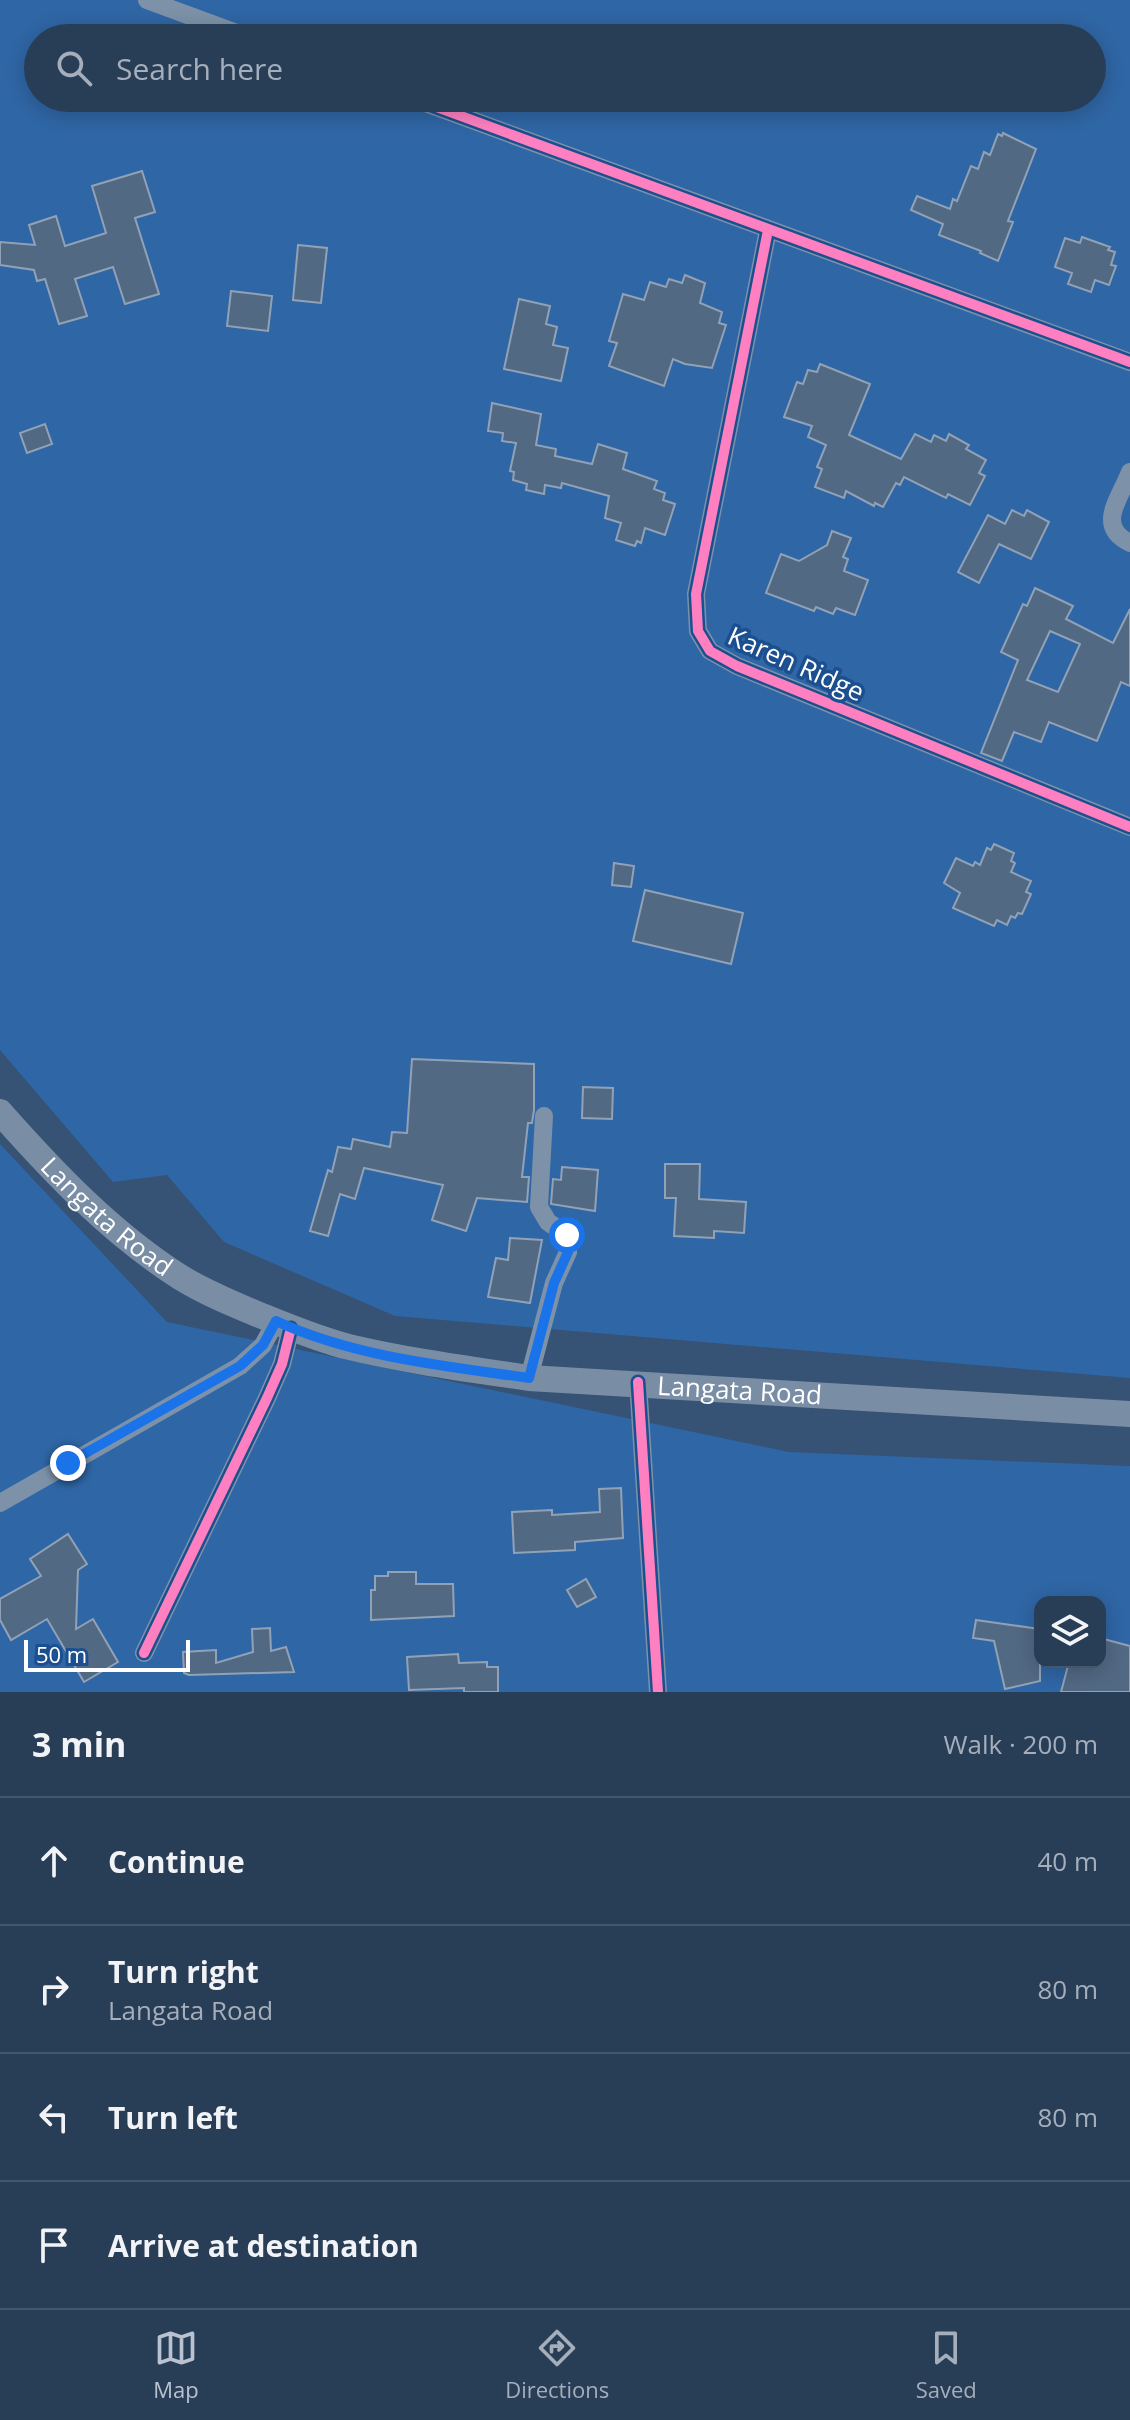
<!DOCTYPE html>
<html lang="en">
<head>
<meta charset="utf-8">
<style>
  body { margin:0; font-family:"Open Sans",sans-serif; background:#344961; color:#f1f3f6 }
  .controls { position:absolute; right:24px; bottom:24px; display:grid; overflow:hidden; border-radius:16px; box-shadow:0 4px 20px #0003 }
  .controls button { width:72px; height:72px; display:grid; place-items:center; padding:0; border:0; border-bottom:2px solid #44576d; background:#283e57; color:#f1f3f6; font:40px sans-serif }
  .scale { position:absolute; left:24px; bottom:20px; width:166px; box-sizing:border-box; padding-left:8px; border:4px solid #fff; border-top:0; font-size:22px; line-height:28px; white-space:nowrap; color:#fff; -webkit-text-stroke:6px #1b4f8f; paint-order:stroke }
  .stop { position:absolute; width:24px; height:24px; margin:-18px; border:6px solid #1a73e8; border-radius:50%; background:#fff }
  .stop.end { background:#1a73e8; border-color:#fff; box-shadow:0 2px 8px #0008 }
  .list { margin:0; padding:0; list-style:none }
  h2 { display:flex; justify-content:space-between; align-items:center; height:104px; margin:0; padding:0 32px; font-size:34px }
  h2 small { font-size:26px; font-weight:400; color:#a5aeba }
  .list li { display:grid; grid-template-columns:52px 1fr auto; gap:24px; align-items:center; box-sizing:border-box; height:128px; padding:0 32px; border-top:2px solid #44576d }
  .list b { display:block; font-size:30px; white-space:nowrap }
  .list p { margin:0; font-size:26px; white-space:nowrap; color:#a5aeba }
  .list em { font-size:26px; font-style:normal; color:#a5aeba }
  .icon { flex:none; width:44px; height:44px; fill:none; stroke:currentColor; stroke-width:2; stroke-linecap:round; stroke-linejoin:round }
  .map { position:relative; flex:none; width:1130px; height:1692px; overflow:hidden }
  .search { position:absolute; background:#283e57; box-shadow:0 4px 20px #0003; left:24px; right:24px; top:24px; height:88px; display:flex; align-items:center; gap:20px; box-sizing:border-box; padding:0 28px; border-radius:44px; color:#a5aeba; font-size:30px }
  .sheet { height:616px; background:#283e57 }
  nav { display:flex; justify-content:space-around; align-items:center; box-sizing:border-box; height:112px; border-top:2px solid #44576d; background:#283e57; font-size:22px; color:#a5aeba }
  nav a { display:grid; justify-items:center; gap:4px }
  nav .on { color:#b9c2ce }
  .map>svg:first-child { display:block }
</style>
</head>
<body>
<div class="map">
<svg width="1130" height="1692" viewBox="0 0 1130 1692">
  <rect width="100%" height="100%" fill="#365274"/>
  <g fill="#2f66a5" fill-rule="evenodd">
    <path d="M0,0H1130V1378L395,1316L224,1242L167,1175L113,1182L0,1050ZM38,38H1092V98H38Z"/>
    <path d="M0,1144L167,1322L789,1452L1130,1466V1692H0ZM1040,1602H1100V1662H1040Z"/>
  </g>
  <g fill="#526984" stroke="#92a2b6" stroke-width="2" fill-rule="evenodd">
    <path d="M1003,133L1036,149L1008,221L1013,222L998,261L980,253L981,251L939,235L943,224L911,210L917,196L950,209L953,199L957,201L971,166L978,169L984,152L990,155L998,134L1002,136Z"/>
    <path d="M142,171L155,212L135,218L159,294L125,304L113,267L75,279L87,316L59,324L45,279L37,281L34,270L0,265V242L35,245L29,225L56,216L65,246L106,233L92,186Z"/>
    <path d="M1082,237L1110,247L1108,250L1115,252L1111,265L1116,266L1109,285L1095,280L1091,292L1068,284L1072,273L1055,267L1065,238L1080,243Z"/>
    <path d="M298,245L327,248L321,303L293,300Z"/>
    <path d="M685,275L705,283L700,303L722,312L719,323L726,325L712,368L685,364L673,359L664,386L609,366L617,343L609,341L623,294L644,300L650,282L666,287L669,279L682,283Z"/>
    <path d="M231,291L272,296L268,331L227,326Z"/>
    <path d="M519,299L550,306L546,324L557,327L553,345L568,348L561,381L504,369Z"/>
    <path d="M820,364L870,384L849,435L901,459L915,434L931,442L934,435L946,441L949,434L969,445L966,449L986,460L979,473L985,476L970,505L948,494L946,498L904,477L900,485L896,483L883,507L875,503L874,506L846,491L844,498L815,487L822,469L817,467L826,445L808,437L812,426L784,417L797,382L803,384L808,370L817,372Z"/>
    <path d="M492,403L541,414L536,445L556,449L555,456L592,464L598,444L627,453L623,469L657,481L654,489L665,493L663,500L675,504L665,535L645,528L641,543L637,541L635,546L616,540L621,523L605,518L609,496L562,483L561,488L545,485L544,494L526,490L527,484L513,480L514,472L510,471L516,443L502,441L503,433L488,431Z"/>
    <path d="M45,424L52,444L27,453L20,433Z"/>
    <path d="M1012,510L1024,516L1027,510L1049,522L1031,559L999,544L979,583L958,572L988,515L1005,524Z"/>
    <path d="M832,531L851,538L843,557L848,559L844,571L868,580L855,615L836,608L833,614L816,607L814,611L766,593L781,554L799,561L827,545Z"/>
    <path d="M1035,588L1073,606L1066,619L1113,643L1130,609V686L1121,682L1097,741L1049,722L1041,742L1014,732L1002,761L981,753L1018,660L1001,652L1023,604L1027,606ZM1050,631L1080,644L1058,692L1027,680Z"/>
    <path d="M994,844L1014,853L1011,861L1015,863L1011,872L1031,881L1026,892L1031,894L1022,914L1018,913L1015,918L1011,916L1007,925L997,920L994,926L953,908L960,893L944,883L956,858L973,866L975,862L980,865L987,848L991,850Z"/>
    <path d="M614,863L634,866L631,887L612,885Z"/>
    <path d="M645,890L743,913L731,964L633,941Z"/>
    <path d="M412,1059L534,1064V1110L532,1123H528L522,1177H529L527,1202L477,1198L466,1231L432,1220L443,1185L364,1168L355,1199L340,1194L328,1236L310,1231L328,1170L332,1172L338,1147L351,1149L353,1139L390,1147L392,1132L407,1133Z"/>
    <path d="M583,1087L613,1088L612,1119L582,1118Z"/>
    <path d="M665,1164H700L699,1199L746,1202L744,1233L714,1231V1238L674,1236L676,1198H665Z"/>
    <path d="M562,1167L598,1170L595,1211L551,1204L553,1179L561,1180Z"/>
    <path d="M510,1238L542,1240L530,1303L488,1297L496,1258L508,1260Z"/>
    <path d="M621,1488L623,1538L575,1542V1550L514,1553L512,1512L552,1510V1515L600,1512L599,1489Z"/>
    <path d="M68,1534L87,1564L78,1570L76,1629L93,1619L118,1662L84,1682L47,1619L11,1640L0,1620V1599L41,1576L30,1559Z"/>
    <path d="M388,1572H416V1584H453L454,1616L371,1620V1590H375V1576H388Z"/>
    <path d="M586,1579L596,1597L577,1607L567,1590Z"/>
    <path d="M976,1620L1040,1629V1681L1005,1689L994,1641L973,1638Z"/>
    <path d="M270,1628L271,1651L286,1647L294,1672L189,1675L184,1673L183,1652L216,1650V1663L253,1652L252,1629Z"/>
    <path d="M1100,1638L1130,1646V1692H1061L1069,1662H1100Z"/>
    <path d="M458,1654L459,1663L487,1662V1667H498V1692H464V1688L409,1690L407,1657Z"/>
  </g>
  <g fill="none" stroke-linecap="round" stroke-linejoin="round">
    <g stroke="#7d92a8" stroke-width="18">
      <path d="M147,0L250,38"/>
      <path d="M412,98L1130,362"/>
      <path d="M768,230L696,594L698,631L710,651L737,666L1130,827"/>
      <path d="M1130,472C1120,499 1095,526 1130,543"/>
      <path d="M529,1378L554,1283L568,1252L567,1235L548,1222L539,1207L544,1116"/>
      <path d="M638,1382L658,1692"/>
      <path d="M0,1503L240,1366L263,1345L276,1321"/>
      <path d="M144,1653L267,1398L282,1364L291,1328"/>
    </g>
    <path stroke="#798da4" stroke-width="26" id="s1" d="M0,1112C54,1173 111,1233 180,1277C204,1292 231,1303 257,1314C287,1326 317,1339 349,1347C408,1361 469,1369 529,1378L1130,1414"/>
    <defs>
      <g id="cycleway">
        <path d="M412,98L1130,362"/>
        <path d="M768,230L696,594L698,631L710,651L737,666L1130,827"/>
        <path d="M638,1382L658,1692"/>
        <path d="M144,1653L267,1398L282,1364L291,1328"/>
      </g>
    </defs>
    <use href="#cycleway" stroke="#1b4f8f" stroke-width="15"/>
    <use href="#cycleway" stroke="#ff80c0" stroke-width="10"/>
  </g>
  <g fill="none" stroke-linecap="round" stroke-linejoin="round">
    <path stroke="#1a73e8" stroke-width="10" d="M68,1463L240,1366L263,1345L276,1321C354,1357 445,1366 529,1378L554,1283L568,1252L567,1235"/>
  </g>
  <g text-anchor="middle" stroke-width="7" stroke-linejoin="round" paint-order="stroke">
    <g font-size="26" fill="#fff" stroke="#1b4f8f">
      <text transform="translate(796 664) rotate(24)" y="9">Karen Ridge</text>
      <text dy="9" stroke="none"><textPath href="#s1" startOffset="150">Langata Road</textPath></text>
      <text dy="9" stroke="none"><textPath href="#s1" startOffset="822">Langata Road</textPath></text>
    </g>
  </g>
</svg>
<div class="controls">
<button><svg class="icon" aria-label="layers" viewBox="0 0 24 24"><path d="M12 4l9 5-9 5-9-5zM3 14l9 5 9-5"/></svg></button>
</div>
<div class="scale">50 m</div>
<div class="stop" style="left:567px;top:1235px"></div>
<div class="stop end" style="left:68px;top:1463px"></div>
<div class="search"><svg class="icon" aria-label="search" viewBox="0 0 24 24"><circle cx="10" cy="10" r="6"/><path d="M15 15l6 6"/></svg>Search here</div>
</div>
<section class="sheet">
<h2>3 min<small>Walk · 200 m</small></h2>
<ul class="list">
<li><svg class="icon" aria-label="ahead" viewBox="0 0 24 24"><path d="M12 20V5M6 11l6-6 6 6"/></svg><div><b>Continue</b></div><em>40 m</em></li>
<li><svg class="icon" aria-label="right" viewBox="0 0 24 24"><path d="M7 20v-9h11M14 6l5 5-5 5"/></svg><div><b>Turn right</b><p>Langata Road</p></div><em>80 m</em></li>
<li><svg class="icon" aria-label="left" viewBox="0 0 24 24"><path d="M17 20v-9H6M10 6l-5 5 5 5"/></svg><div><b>Turn left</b></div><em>80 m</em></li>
<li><svg class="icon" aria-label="arrive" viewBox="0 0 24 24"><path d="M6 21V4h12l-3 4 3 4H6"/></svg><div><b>Arrive at destination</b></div></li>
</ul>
</section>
<nav>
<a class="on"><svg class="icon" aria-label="map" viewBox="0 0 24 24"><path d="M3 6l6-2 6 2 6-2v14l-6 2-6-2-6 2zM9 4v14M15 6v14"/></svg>Map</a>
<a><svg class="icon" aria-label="directions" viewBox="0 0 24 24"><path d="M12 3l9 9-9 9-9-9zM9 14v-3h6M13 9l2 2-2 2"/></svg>Directions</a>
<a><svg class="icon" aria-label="saved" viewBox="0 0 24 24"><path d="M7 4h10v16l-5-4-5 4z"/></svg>Saved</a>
</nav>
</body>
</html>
